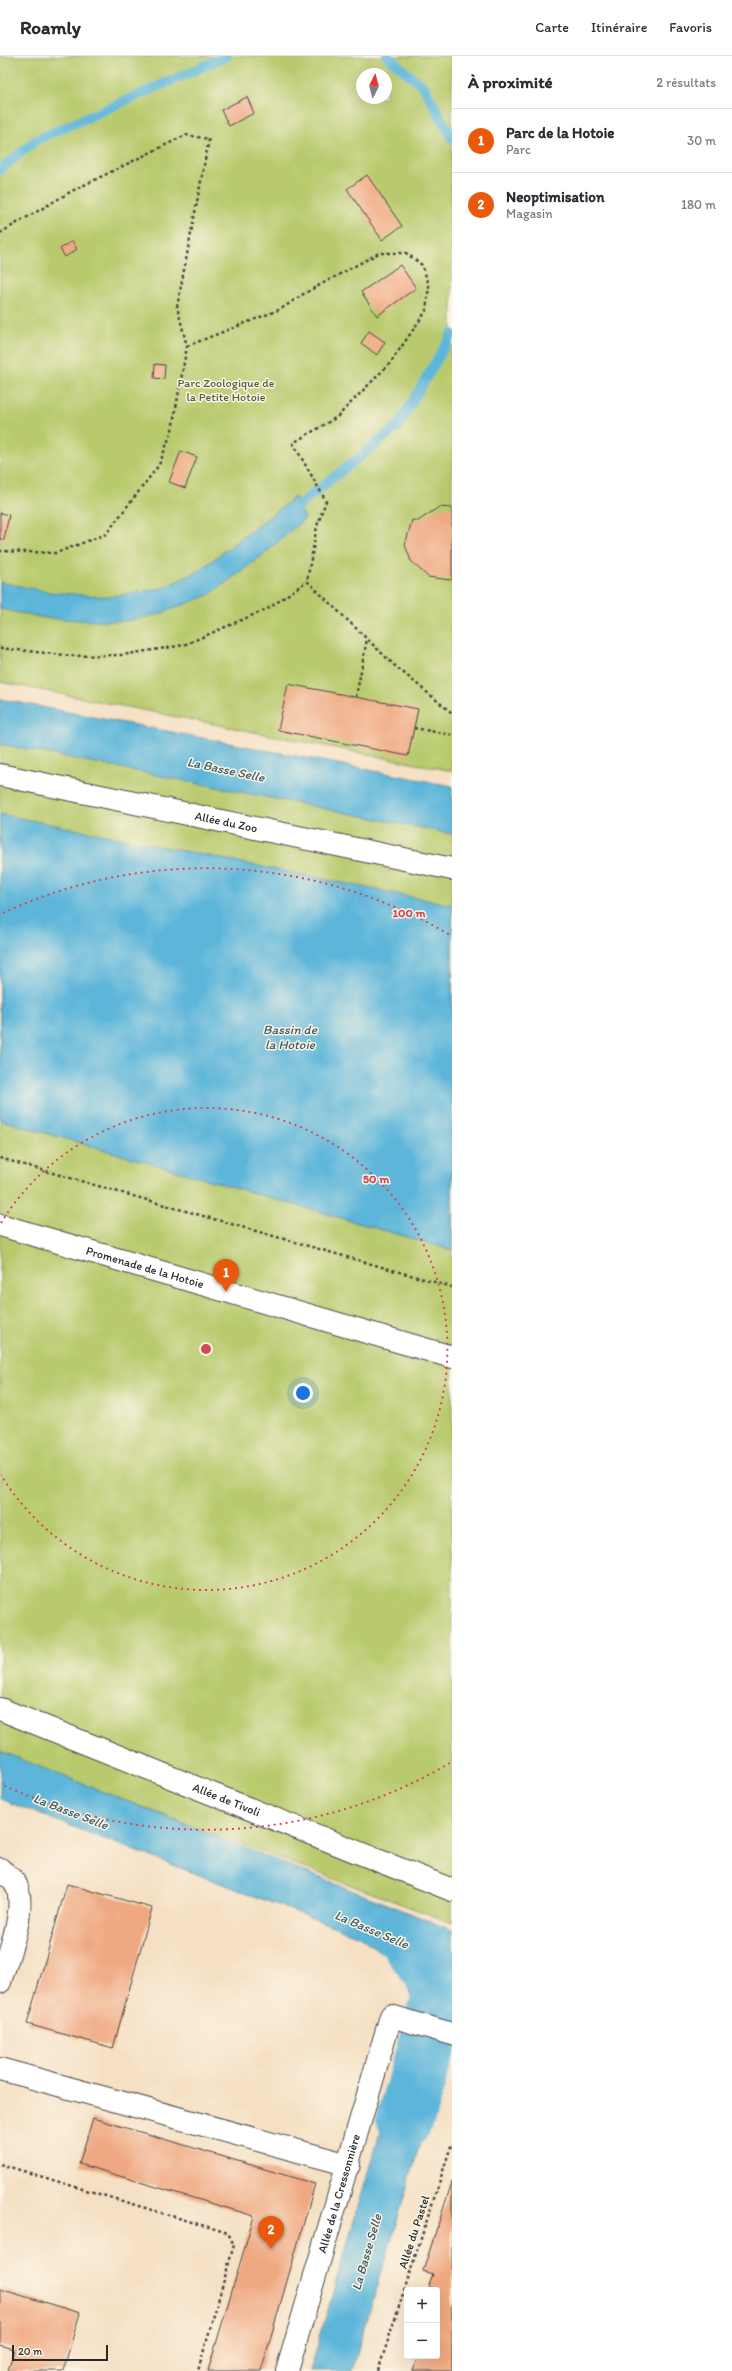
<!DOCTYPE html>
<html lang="fr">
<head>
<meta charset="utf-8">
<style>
  body { margin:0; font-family:Itim,sans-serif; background:#f7f7f7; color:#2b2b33 }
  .controls { position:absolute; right:12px; bottom:12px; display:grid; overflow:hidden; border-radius:4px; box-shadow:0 4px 16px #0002 }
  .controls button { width:36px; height:36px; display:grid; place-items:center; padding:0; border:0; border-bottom:1px solid #e1e1e2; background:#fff; color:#2b2b33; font:20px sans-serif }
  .compass { position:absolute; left:356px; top:12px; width:36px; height:36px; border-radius:50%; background:#fff; box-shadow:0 4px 16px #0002; rotate:6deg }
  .scale { position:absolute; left:12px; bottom:10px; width:96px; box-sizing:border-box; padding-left:4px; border:2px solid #2b2b2b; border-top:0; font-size:11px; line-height:14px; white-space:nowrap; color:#2b2b2b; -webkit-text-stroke:3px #fcf5e5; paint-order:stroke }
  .you { position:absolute; left:303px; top:1337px; width:14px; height:14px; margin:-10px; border:3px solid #fff; border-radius:50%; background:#1a73e8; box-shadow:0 0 0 6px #1a73e833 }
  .badge { display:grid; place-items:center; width:26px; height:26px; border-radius:50%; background:#ea580c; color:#fff; font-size:13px; font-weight:700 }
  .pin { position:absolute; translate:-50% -33px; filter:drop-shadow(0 1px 2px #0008) }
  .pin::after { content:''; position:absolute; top:21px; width:14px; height:12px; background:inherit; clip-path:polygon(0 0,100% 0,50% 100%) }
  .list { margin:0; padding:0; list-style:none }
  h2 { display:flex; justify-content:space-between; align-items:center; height:52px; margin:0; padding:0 16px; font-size:17px }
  h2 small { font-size:13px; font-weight:400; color:#7c7c81 }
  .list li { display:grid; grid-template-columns:26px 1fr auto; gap:12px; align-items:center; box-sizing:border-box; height:64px; padding:0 16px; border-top:1px solid #e1e1e2 }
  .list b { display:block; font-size:15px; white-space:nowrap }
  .list p { margin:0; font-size:13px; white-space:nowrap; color:#7c7c81 }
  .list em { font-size:13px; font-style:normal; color:#7c7c81 }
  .map { position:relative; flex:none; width:452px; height:2315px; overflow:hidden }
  header { display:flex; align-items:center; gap:24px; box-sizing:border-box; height:56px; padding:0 20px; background:#fff; border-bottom:1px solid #e1e1e2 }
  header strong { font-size:19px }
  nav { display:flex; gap:22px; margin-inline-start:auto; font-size:14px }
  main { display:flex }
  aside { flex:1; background:#fff }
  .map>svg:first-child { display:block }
</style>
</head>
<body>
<header>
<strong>Roamly</strong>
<nav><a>Carte</a><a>Itinéraire</a><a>Favoris</a></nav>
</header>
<main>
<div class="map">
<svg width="452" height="2315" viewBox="0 0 452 2315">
  <rect width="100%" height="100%" fill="#fcf5e5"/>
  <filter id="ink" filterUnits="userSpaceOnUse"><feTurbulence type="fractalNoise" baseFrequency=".025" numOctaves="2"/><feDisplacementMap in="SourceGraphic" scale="8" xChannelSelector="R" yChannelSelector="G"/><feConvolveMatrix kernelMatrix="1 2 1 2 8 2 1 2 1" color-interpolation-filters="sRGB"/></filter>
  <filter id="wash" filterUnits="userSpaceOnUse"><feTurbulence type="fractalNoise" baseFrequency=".012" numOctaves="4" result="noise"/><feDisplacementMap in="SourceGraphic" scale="16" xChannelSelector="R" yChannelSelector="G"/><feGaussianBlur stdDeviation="0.9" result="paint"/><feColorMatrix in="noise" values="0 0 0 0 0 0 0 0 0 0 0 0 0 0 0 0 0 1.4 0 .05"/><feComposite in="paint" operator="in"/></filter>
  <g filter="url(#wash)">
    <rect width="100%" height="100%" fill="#f5e0c4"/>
    <g fill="#b8ca6d" stroke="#727a4c" fill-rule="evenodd">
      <path d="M0,0H452V715L0,626ZM362,18H386V42H362Z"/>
      <path d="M0,684L452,774V1867L0,1698Z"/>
    </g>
    <g fill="#5db6da" stroke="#447082">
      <path d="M295,441L305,462L263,499L209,539L159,558L127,565H95L45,562L0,553V526L49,536L108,541L163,532L200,514Z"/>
      <path d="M0,643L452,730V778L0,688Z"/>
      <path d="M0,758L452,849V1194L0,1064Z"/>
      <path d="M0,1695L452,1874V1964L413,1952C408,1915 387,1900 359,1880L0,1743Z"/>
      <path d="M408,1980L449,1991L352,2315H310Z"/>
    </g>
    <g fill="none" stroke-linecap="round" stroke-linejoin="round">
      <g stroke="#5db6da" stroke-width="10">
        <path d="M387,0L424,31L452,82"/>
        <path d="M0,114L36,84L227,0"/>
        <path d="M289,457L398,370L452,278"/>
      </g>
      <path stroke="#5db6da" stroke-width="58" d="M405,2063L444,1931L413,1890"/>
    </g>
    <g id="blocks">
      <g fill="#efa881">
        <path d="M247,41L254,57L229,70L221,54Z"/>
        <path d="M367,119L402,170L382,184L347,133Z"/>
        <path d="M72,185L77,193L65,201L60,193Z"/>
        <path d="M400,209L416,232L377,260L361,236Z"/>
        <path d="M369,275L385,286L377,299L361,287Z"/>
        <path d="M155,308L165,309L164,323L154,322Z"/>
        <path d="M181,395L197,401L185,432L169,426Z"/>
        <path d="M439,451L452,452V523L450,524L428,521L411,505L405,489L412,464L418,465Z"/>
        <path d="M0,457L9,459L4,484L0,483Z"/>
        <path d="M288,628L418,653L408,700L278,674Z"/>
        <path d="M67,1828L152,1852L113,1992L27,1968Z"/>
        <path d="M93,2062L315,2128L261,2315H208L254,2160L79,2108Z"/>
        <path d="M452,2126V2315H413L418,2300H437V2234L429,2230L433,2218L423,2215Z"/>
        <path d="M0,2233L80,2257L63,2315H8L14,2293L0,2289Z"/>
      </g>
    </g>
  </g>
  <g filter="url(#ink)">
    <use href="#blocks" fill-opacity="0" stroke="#494642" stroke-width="1"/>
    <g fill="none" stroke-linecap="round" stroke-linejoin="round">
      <defs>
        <g id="minor">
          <path id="s1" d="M0,719L452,813"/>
          <path id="s2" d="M0,1169L452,1301"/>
          <path id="s3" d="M0,1653L452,1834"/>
          <path d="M0,1813C4,1817 11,1821 14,1825C30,1849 7,1901 0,1926"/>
          <path d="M0,2013L349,2109"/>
          <path id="s4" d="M287,2315L391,1960L452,1978"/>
        </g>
      </defs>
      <use href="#minor" stroke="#494642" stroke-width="24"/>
      <g stroke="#494642" stroke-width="2.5" stroke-dasharray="3 3" stroke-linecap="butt">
        <path d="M0,177L72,135L186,79L209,83L177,251L187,290L172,374L159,409L106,478L56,497L0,495"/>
        <path d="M187,290L281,253L305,237L379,197H406L422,209L429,229L426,255L391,306L337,361L293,387L326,445L317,470L307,525L394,609L452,657"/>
        <path d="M0,592L73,600L122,599L184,589L269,552L307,525"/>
        <path d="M356,641L367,583"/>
        <path d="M414,672L452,679"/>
        <path d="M0,1102L452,1231"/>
        <path d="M0,2108L228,2177L234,2189L198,2315"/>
        <path d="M378,2315L452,2087"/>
      </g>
      <use href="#minor" stroke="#fff" stroke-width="22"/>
    </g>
  </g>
  <g fill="none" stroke="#d1495b" stroke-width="2" stroke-dasharray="2 4">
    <path d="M1 1167A241 241 0 1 1 1 1419"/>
    <path d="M450 1707A481 481 0 0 1 3 1729M3 857A481 481 0 0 1 450 879"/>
  </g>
  <g text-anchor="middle" stroke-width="3" stroke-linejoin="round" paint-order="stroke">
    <g font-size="12" fill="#555b3f" stroke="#fcf5e5">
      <text x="226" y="331">Parc Zoologique de<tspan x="226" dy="14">la Petite Hotoie</tspan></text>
    </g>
    <g font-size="12" fill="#2b2b2b" stroke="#fcf5e5">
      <text dy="4" stroke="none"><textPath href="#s1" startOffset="231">Allée du Zoo</textPath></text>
      <text dy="4" stroke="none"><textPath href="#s2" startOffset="151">Promenade de la Hotoie</textPath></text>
      <text dy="4" stroke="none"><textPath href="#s3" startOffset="244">Allée de Tivoli</textPath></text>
      <text dy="4" stroke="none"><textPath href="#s4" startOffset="185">Allée de la Cressonnière</textPath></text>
      <text transform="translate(414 2176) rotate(-72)" y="4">Allée du Pastel</text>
    </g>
    <g font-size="13" font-style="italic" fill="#3c5c68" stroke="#fcf5e5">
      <text transform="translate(226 713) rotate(12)" y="5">La Basse Selle</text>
      <text x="290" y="978">Bassin de<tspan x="290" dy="15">la Hotoie</tspan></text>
      <text transform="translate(71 1755) rotate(21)" y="5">La Basse Selle</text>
      <text transform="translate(372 1873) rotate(23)" y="5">La Basse Selle</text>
      <text transform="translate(366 2196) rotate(-74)" y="5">La Basse Selle</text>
    </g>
  </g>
  <circle cx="206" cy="1293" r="6" fill="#d1495b" stroke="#fcf5e5" stroke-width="2"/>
  <g font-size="12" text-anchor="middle" font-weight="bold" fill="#d1495b" stroke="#fcf5e5" stroke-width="3" stroke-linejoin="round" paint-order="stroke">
    <text x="409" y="861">100 m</text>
    <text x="376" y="1127">50 m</text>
  </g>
</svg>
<div class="controls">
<button>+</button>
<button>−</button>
</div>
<svg class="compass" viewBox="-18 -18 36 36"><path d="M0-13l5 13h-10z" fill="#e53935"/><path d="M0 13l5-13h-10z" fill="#7c7c81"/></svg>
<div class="scale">20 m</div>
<div class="you"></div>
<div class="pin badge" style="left:226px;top:1236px">1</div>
<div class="pin badge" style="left:271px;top:2193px">2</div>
</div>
<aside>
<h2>À proximité<small>2 résultats</small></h2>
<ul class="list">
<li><span class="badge">1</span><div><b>Parc de la Hotoie</b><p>Parc</p></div><em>30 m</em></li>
<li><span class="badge">2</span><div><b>Neoptimisation</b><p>Magasin</p></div><em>180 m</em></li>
</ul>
</aside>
</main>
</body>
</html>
